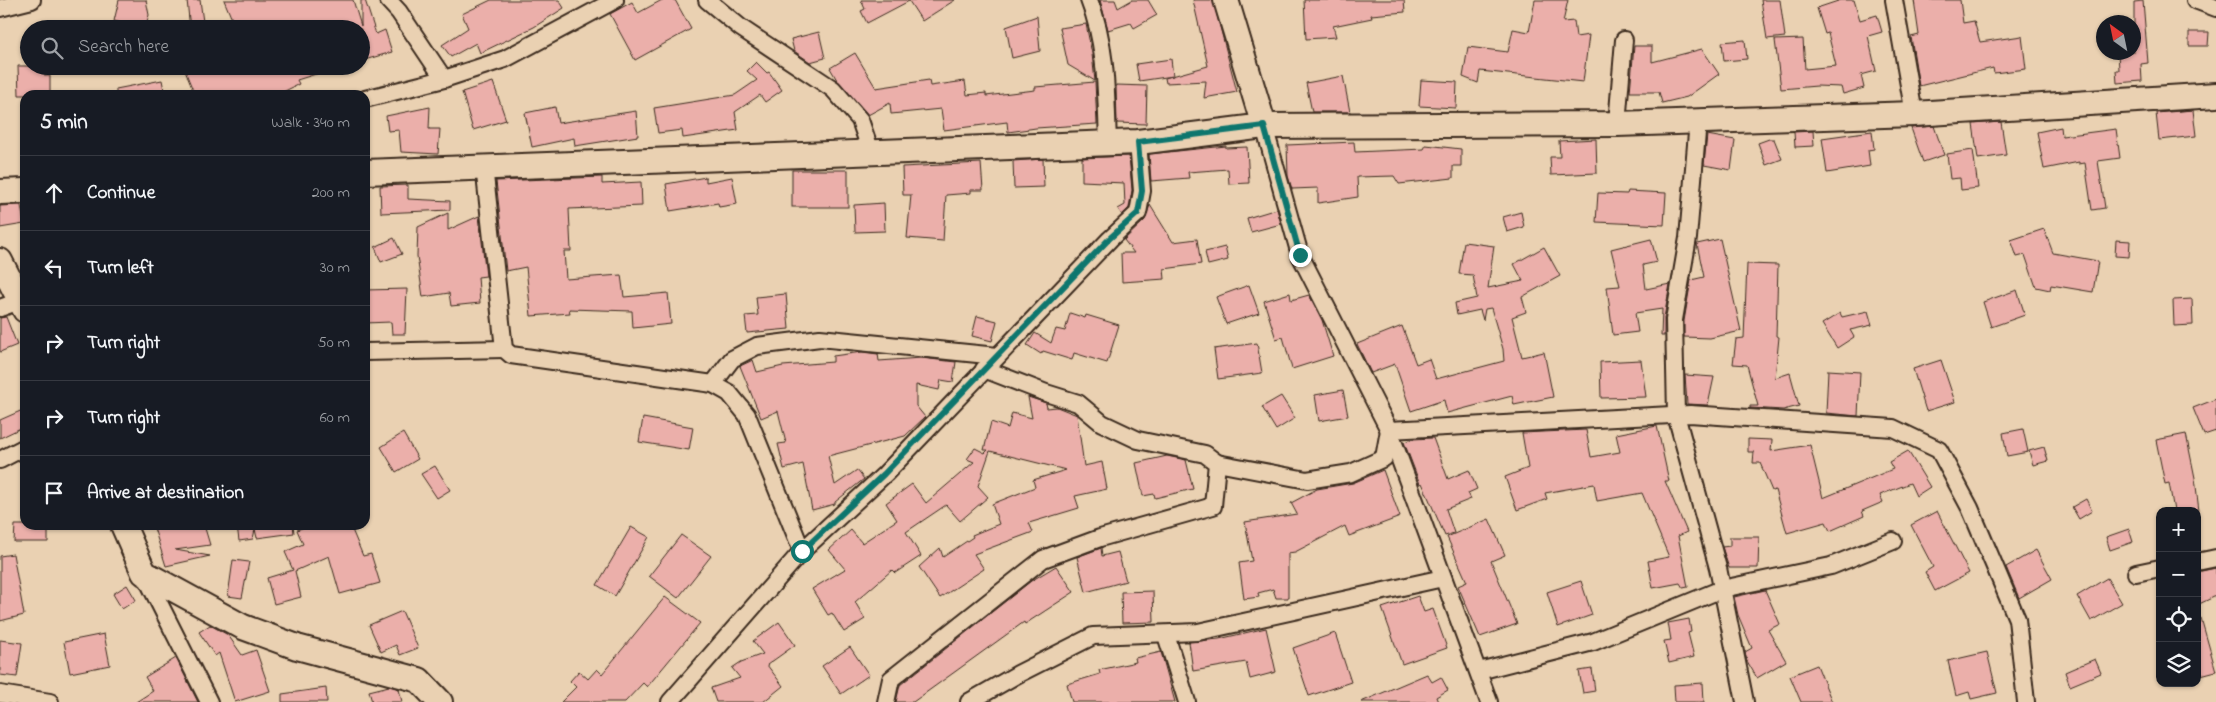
<!DOCTYPE html>
<html lang="en">
<head>
<meta charset="utf-8">
<style>
  body { margin:0; font-family:"Indie Flower",sans-serif; background:#242831; color:#f1f3f6 }
  .controls { position:absolute; right:15px; bottom:15px; display:grid; overflow:hidden; border-radius:10px; box-shadow:0 1px 4px #0004 }
  .controls button { width:45px; height:45px; display:grid; place-items:center; padding:0; border:0; border-bottom:1px solid #363941; background:#171b24; color:#f1f3f6; font:25px sans-serif }
  .compass { position:absolute; left:2096px; top:15px; width:45px; height:45px; border-radius:50%; background:#171b24; box-shadow:0 1px 4px #0004; rotate:327deg }
  .stop { position:absolute; width:15px; height:15px; margin:-11px; border:4px solid #0f766e; border-radius:50%; background:#fff }
  .stop.end { background:#0f766e; border-color:#fff; box-shadow:0 1px 5px #0008 }
  .list { margin:0; padding:0; list-style:none }
  h2 { display:flex; justify-content:space-between; align-items:center; height:65px; margin:0; padding:0 20px; font-size:21px }
  h2 small { font-size:16px; font-weight:400; color:#9ea1a6 }
  .list li { display:grid; grid-template-columns:32px 1fr auto; gap:15px; align-items:center; box-sizing:border-box; height:75px; padding:0 20px; border-top:1px solid #363941 }
  .list b { display:block; font-size:19px; white-space:nowrap }
  .list em { font-size:16px; font-style:normal; color:#9ea1a6 }
  .icon { flex:none; width:28px; height:28px; fill:none; stroke:currentColor; stroke-width:2; stroke-linecap:round; stroke-linejoin:round }
  .map { position:relative; flex:none; width:2216px; height:702px; overflow:hidden }
  .search { position:absolute; background:#171b24; box-shadow:0 1px 4px #0004; left:20px; top:20px; width:350px; height:55px; display:flex; align-items:center; gap:12px; box-sizing:border-box; padding:0 18px; border-radius:28px; color:#9ea1a6; font-size:19px }
  .panel { position:absolute; background:#171b24; box-shadow:0 1px 4px #0004; left:20px; top:90px; width:350px; height:440px; border-radius:15px }
  .map>svg:first-child { display:block }
</style>
</head>
<body>
<div class="map">
<svg width="2216" height="702" viewBox="0 0 2216 702">
  <rect width="100%" height="100%" fill="#ead1b2"/>
  <filter id="ink" filterUnits="userSpaceOnUse"><feTurbulence type="fractalNoise" baseFrequency=".02" numOctaves="2"/><feDisplacementMap in="SourceGraphic" scale="10" xChannelSelector="R" yChannelSelector="G"/><feConvolveMatrix kernelMatrix="1 2 1 2 8 2 1 2 1" color-interpolation-filters="sRGB"/></filter>
  <g filter="url(#ink)">
    <g fill="#ebafaa" stroke="#3b2a1e">
      <path d="M119,0H146L149,15L145,29L114,21Z"/>
      <path d="M187,0H200L204,29H190Z"/>
      <path d="M224,0H353L361,26V0H365L376,34L385,30L392,52L361,61V29H236Z"/>
      <path d="M491,0H559L564,8L534,27L480,53L476,43L451,57L442,45L468,28L462,14Z"/>
      <path d="M662,0H675L691,29L635,60L610,14L632,2L638,13Z"/>
      <path d="M861,0H955L922,21L909,1L867,23L861,11L865,9Z"/>
      <path d="M1100,0H1115L1118,8L1132,0H1148L1157,15L1134,28L1131,23L1108,30Z"/>
      <path d="M1193,0H1213L1237,92L1204,98L1206,81L1166,83L1165,78L1208,66Z"/>
      <path d="M1304,0H1404L1405,12L1371,15L1372,18L1333,26L1336,37L1306,39Z"/>
      <path d="M1535,0H1568L1563,22L1574,21L1576,37L1589,35L1583,82L1480,71L1478,83L1463,77L1468,47L1508,52L1513,29L1529,32Z"/>
      <path d="M1761,0H1780L1785,37L1767,39Z"/>
      <path d="M1841,0H1854L1860,20L1877,15L1882,32L1868,36L1876,71L1861,75L1864,88L1843,94L1841,87L1817,86L1781,89L1775,40L1803,39L1805,69L1836,66L1828,33L1825,34L1817,8Z"/>
      <path d="M1914,0H1960L1963,23L1974,21L1980,42L2022,36L2026,69L1994,73L1993,68L1919,86L1911,37L1919,35Z"/>
      <path d="M2143,1L2148,63L2141,64L2142,81L2117,83L2116,70H2119L2118,52H2134V2Z"/>
      <path d="M1037,16L1040,51L1012,58L1006,27Z"/>
      <path d="M1086,24L1092,54L1095,81L1068,65L1060,28Z"/>
      <path d="M819,32L825,58L810,62L794,51L791,39Z"/>
      <path d="M2189,32H2209L2208,46H2189Z"/>
      <path d="M1745,40L1747,59L1724,61L1722,42Z"/>
      <path d="M1634,46H1652V62L1702,49L1719,74L1687,97L1662,103L1659,92H1630Z"/>
      <path d="M855,53L876,88L929,80L930,86L965,81L967,95L986,93V96L1035,90V87L1095,82L1097,124L1036,128L1008,132L1007,122L944,130L941,109L891,114L890,103L868,115L837,80L830,68Z"/>
      <path d="M1171,59L1173,76L1139,81L1136,64Z"/>
      <path d="M756,62L767,73L769,72L782,90L765,102L760,95L735,112L738,130L683,138L682,130L658,133L654,108L735,95L757,80L747,71Z"/>
      <path d="M18,66H45V76H50V95H19Z"/>
      <path d="M183,66H332V69L297,80L299,84L277,95H195Z"/>
      <path d="M1343,76L1350,112H1312L1306,83Z"/>
      <path d="M162,80L165,95H116V89Z"/>
      <path d="M1421,80L1457,82L1456,108L1419,106Z"/>
      <path d="M493,82L506,120L473,130L462,92Z"/>
      <path d="M1116,85L1147,86L1146,124L1117,123Z"/>
      <path d="M430,107L429,129H440L438,154L401,152L399,130L388,131L386,116Z"/>
      <path d="M555,107L558,123L636,111L638,136L575,146L574,138L532,147L525,113Z"/>
      <path d="M2193,110L2196,136L2159,140L2156,113Z"/>
      <path d="M2001,122L2006,155L1978,159L1973,124Z"/>
      <path d="M1934,126L1944,155L1923,162L1911,128Z"/>
      <path d="M2061,127L2062,136L2116,129L2120,158L2098,161L2105,208L2092,210L2085,163L2079,164V162L2044,169L2037,132Z"/>
      <path d="M1813,131L1814,146L1795,147L1794,132Z"/>
      <path d="M1872,131L1874,149L1868,150L1870,166L1827,173L1822,138Z"/>
      <path d="M1707,135L1735,140L1731,170L1704,165Z"/>
      <path d="M1596,139L1597,173L1551,175L1550,157H1560L1559,141Z"/>
      <path d="M1769,139H1774L1782,159L1766,165L1758,143Z"/>
      <path d="M1354,142L1355,152L1424,149L1426,145L1461,149V166H1453V178L1399,184L1394,176L1357,177L1358,197L1318,203V188L1292,189L1288,176L1287,145Z"/>
      <path d="M1226,146V148L1247,147L1249,183L1229,184L1228,169L1188,172L1189,178L1151,181L1149,154Z"/>
      <path d="M1973,150L1978,188L1961,190L1960,178L1950,179L1947,154Z"/>
      <path d="M1129,156L1132,190L1129,208L1122,215L1118,209L1125,205L1124,183L1082,181V158Z"/>
      <path d="M1043,159L1044,187L1014,188L1013,161Z"/>
      <path d="M981,163L983,190H971V193L946,195L943,241L907,238L911,195H903L902,167Z"/>
      <rect x="792" y="170" width="56" height="37"/>
      <path d="M602,177V184L641,182L642,206L569,209L571,251H564L566,279L621,275L624,297L668,293L671,324L633,328L632,311L569,309L570,313L531,316L526,267L506,271L496,181Z"/>
      <path d="M706,177V182L732,177L737,204L719,207L718,203L670,211L666,184Z"/>
      <path d="M408,185V199L450,201V210L381,213L380,186Z"/>
      <path d="M1628,191L1666,193L1664,225L1596,222L1598,193L1627,194Z"/>
      <path d="M884,203L885,231L855,232L854,205Z"/>
      <path d="M21,205L24,224L0,228V206Z"/>
      <path d="M1150,205L1173,242L1197,239L1201,264L1164,269L1165,279L1122,282L1121,253H1134L1124,240L1145,220Z"/>
      <path d="M1277,209L1281,224L1251,232L1247,218Z"/>
      <path d="M1521,212L1524,227L1507,232L1503,217Z"/>
      <path d="M448,213V230L479,216L486,276L478,277L480,303L451,306L449,293L423,297L417,256L418,227Z"/>
      <path d="M2044,229L2053,253L2098,261L2093,292L2051,285L2050,290L2036,287L2025,255L2017,257L2011,240Z"/>
      <path d="M394,238L402,254L381,262L375,247Z"/>
      <path d="M1651,239L1657,262L1643,265L1646,289L1670,284L1664,318V336H1661L1662,309L1635,313L1638,332L1613,335L1607,287L1620,286L1611,249Z"/>
      <path d="M1720,239L1741,331L1710,338L1684,337V321L1691,280L1704,277L1697,244Z"/>
      <path d="M2116,240L2130,241L2129,257L2115,256Z"/>
      <path d="M1464,242L1494,246L1488,288L1523,281L1514,264L1544,247L1560,276L1522,297L1526,312L1512,317L1522,357L1544,352L1553,397L1514,405L1512,396L1447,413L1444,400L1411,411L1395,364L1371,373L1357,344L1402,326L1416,364L1429,359L1436,379L1504,361L1503,349L1491,308L1485,309L1483,320L1480,310L1457,315L1455,303L1477,298L1473,275L1459,274Z"/>
      <path d="M1225,247L1228,260L1208,265L1205,252Z"/>
      <path d="M1747,264L1778,265L1776,336L1779,337L1775,378L1790,373L1799,406L1783,410L1750,408V406H1758L1747,365L1733,364L1736,339L1744,338Z"/>
      <path d="M1249,285L1259,313L1226,324L1216,297Z"/>
      <path d="M407,289L405,334H392L391,322L365,323V290Z"/>
      <path d="M2017,290L2025,315L1991,327L1983,302Z"/>
      <path d="M1290,293L1291,300L1309,295L1322,320L1333,356L1292,369L1283,337L1276,339L1264,301Z"/>
      <path d="M786,294L789,329L747,333L745,316L758,315L756,297Z"/>
      <path d="M2192,299L2193,325L2174,326L2173,300Z"/>
      <path d="M1868,311L1872,325L1850,330L1854,337L1837,348L1822,324L1840,313L1842,317Z"/>
      <path d="M1070,313L1085,318L1086,315L1119,325L1107,363L1074,353L1072,360L1043,351L1041,354L1027,345L1035,333L1051,343L1056,329L1065,331Z"/>
      <path d="M977,316L997,321L992,341L972,336Z"/>
      <path d="M6,317L17,345L0,352V318Z"/>
      <path d="M1257,343L1262,373L1218,379L1214,349Z"/>
      <path d="M862,352L878,354L879,361L921,358L956,362L953,382L941,380L939,390L916,385V406L925,417L905,436L828,456L835,485L857,470L864,479L835,502V504L812,510L803,464L784,469L778,444L786,443L778,411L761,418L740,366L753,360L757,372L783,366L833,362V356Z"/>
      <path d="M1641,360L1646,397L1601,398L1600,362Z"/>
      <path d="M1941,360L1955,402L1926,411L1913,369Z"/>
      <path d="M1828,370L1860,372L1858,416L1826,413Z"/>
      <path d="M1685,375L1714,377L1708,405L1687,404Z"/>
      <path d="M1343,390L1348,416L1319,421L1315,395Z"/>
      <path d="M1281,396L1295,418L1276,430L1262,407Z"/>
      <path d="M1028,397L1046,403L1047,408L1057,407L1077,415L1084,466L1102,462L1107,489L1075,496L1079,508L1029,523L1033,532L974,554L984,569L940,598L919,567L940,548L943,557L973,537L972,535L999,524L992,504L1035,487L1033,480L1066,470L990,451L978,486L988,497L960,521L946,505L906,532L921,556L895,573L892,570L855,602L865,619L844,632L832,613L828,615L812,589L845,569L829,550L851,530L862,543L897,520L886,503L912,484L926,503L974,462L967,459L975,448L985,453L988,450H984L991,422L1008,428L1012,413L1032,418Z"/>
      <path d="M2216,399V431L2204,435L2193,408Z"/>
      <path d="M25,409V426L0,438V420Z"/>
      <path d="M643,418L693,427L689,450L639,442Z"/>
      <path d="M1657,426L1669,481H1665L1687,532L1678,536L1688,587L1683,588L1680,583L1653,588L1648,561L1669,557L1642,493L1597,501L1594,484L1545,493L1547,499L1517,510L1505,477L1528,468L1522,433L1586,430L1591,457L1620,452L1616,434Z"/>
      <path d="M2023,429L2028,452L2007,456L2003,433Z"/>
      <path d="M403,433L418,459L396,472L381,447Z"/>
      <path d="M2186,434L2195,478L2199,511H2174L2169,483L2165,484L2156,440Z"/>
      <path d="M1433,438L1448,479L1469,470L1477,489L1468,493L1471,499L1446,509L1454,533L1445,536L1422,483L1420,484L1404,442L1413,439Z"/>
      <path d="M1748,439L1772,440L1771,451L1810,445L1823,498L1893,469L1889,462L1908,451L1930,487L1916,496L1910,483L1880,495L1883,502L1862,511L1864,516L1830,531L1826,522L1787,533L1775,490L1772,491L1760,463H1753L1754,452H1748Z"/>
      <path d="M2044,447L2048,461L2033,465L2029,451Z"/>
      <path d="M1167,456L1186,460L1193,489L1155,498L1154,494L1143,496L1136,463Z"/>
      <path d="M435,466L450,490L437,498L421,474Z"/>
      <path d="M1383,470L1400,517L1349,536L1345,526L1295,552L1288,553V598H1276L1273,589L1258,593L1259,597L1244,599L1239,563L1252,561L1245,522L1297,514L1291,503L1317,489L1353,483Z"/>
      <path d="M2086,499L2092,511L2079,519L2072,507Z"/>
      <path d="M1937,511L1969,573L1935,591L1925,572L1933,567L1911,525Z"/>
      <path d="M1489,519L1505,555L1491,561L1517,624L1480,637L1458,586L1467,582L1447,537Z"/>
      <path d="M15,525H48V542H14Z"/>
      <path d="M170,525H204L210,545L175,550L210,556L166,566L154,528Z"/>
      <path d="M237,525H293L294,533L257,538L255,529L253,539L239,541Z"/>
      <path d="M309,525H350L363,556L371,554L380,583L340,594L329,556L295,571L301,597L274,604L267,578L293,570L285,552L303,544L297,530Z"/>
      <path d="M631,527L649,537L615,596L597,585Z"/>
      <path d="M2129,529L2133,542L2110,550L2106,537Z"/>
      <path d="M681,535L711,556L678,598L649,576Z"/>
      <path d="M1730,537H1759L1758,568H1729L1722,547L1730,546Z"/>
      <path d="M1101,548L1102,556L1118,552L1126,581L1086,592L1077,557Z"/>
      <path d="M2036,550L2052,579L2019,598L2006,567Z"/>
      <path d="M13,554L24,615L0,621V556Z"/>
      <path d="M233,560L249,562L242,598L228,596Z"/>
      <path d="M1056,566L1074,592L1025,624L1024,622L913,702H896L900,685L1031,581Z"/>
      <path d="M2216,568V596L2197,605V572Z"/>
      <path d="M2107,578L2122,603L2091,621L2077,596Z"/>
      <path d="M1581,581L1592,615L1558,627L1547,592Z"/>
      <path d="M127,585L136,600L122,609L113,594Z"/>
      <path d="M1765,590L1780,624L1768,630L1786,661L1757,678L1747,661L1745,652L1752,648L1738,615L1734,597Z"/>
      <path d="M1153,591L1154,622L1122,623L1121,592Z"/>
      <path d="M1418,596L1424,612L1433,609L1447,648L1402,664L1382,608Z"/>
      <path d="M665,597L700,623L647,687L643,683L625,702H561L576,687L570,681L579,671L588,679L597,669L602,674Z"/>
      <path d="M402,611L418,648L400,655L396,645L381,652L369,625Z"/>
      <path d="M2201,618L2216,671L2197,676V619Z"/>
      <path d="M1689,619L1691,632L1688,633L1694,657L1669,663L1664,641L1671,640L1668,623Z"/>
      <path d="M779,622L795,645L767,665L783,686L763,702H716L711,688L740,678L732,668L741,662L763,654L753,641Z"/>
      <path d="M210,625L228,635L242,655L256,650L270,691L235,702L219,653L215,656L199,632Z"/>
      <path d="M1266,628L1276,672L1250,679L1246,662L1193,671L1189,642L1219,639Z"/>
      <path d="M1335,633L1351,682L1309,696L1293,648Z"/>
      <path d="M104,634L110,665L70,673L64,642Z"/>
      <path d="M0,640L22,643L17,677L0,675Z"/>
      <path d="M850,647L869,675L841,694L822,666Z"/>
      <path d="M1161,652L1175,702H1072L1067,684L1100,674L1099,670L1136,662L1135,658Z"/>
      <path d="M1987,652L1997,693L1971,699L1969,692L1956,696L1948,661Z"/>
      <path d="M176,658L198,702H136L153,691L145,677Z"/>
      <path d="M2095,659L2101,673L2070,686L2065,672Z"/>
      <path d="M1817,665L1832,702H1801L1790,676Z"/>
      <path d="M1592,669L1595,691L1583,693L1579,671Z"/>
      <path d="M1427,674L1432,682L1441,677L1448,690L1436,697L1438,702H1361Z"/>
      <path d="M1703,683L1704,702H1675L1674,685Z"/>
      <path d="M389,686L399,689L402,702H372L369,691Z"/>
      <path d="M326,688L327,702H282V694Z"/>
    </g>
    <g fill="none" stroke-linecap="round" stroke-linejoin="round">
      <defs>
        <g id="street">
          <path d="M388,0L399,12L444,79"/>
          <path d="M707,0L741,28L833,89L860,120L871,152"/>
          <path d="M1089,0C1107,45 1106,95 1108,143"/>
          <path d="M1894,0L1914,114"/>
          <path d="M2195,0L2216,8"/>
          <path d="M0,8L32,0"/>
          <path d="M365,99L444,79L505,59L615,0"/>
          <path d="M1698,121L1688,238L1674,320L1676,415L1718,568L1745,702"/>
          <path d="M1617,124L1624,40"/>
          <path d="M1264,126L1300,255L1389,430L1489,702"/>
          <path d="M484,166L504,349L511,355L713,384L729,393L747,415L802,551"/>
          <path d="M0,308L22,300"/>
          <path d="M365,352L504,349"/>
          <path d="M713,384L732,359L757,346L820,338L997,356"/>
          <path d="M0,460L25,447"/>
          <path d="M1217,463L1307,480L1351,473L1384,458L1389,430L1690,414L1893,428L1939,450L1970,508L2017,619L2026,702"/>
          <path d="M2197,562L2216,558"/>
          <path d="M144,573L209,702"/>
          <path d="M2136,573L2160,568"/>
          <path d="M1166,635L1187,702"/>
          <path d="M1479,671L1593,642L1722,589L1831,566L1893,541"/>
          <path d="M0,694L50,702"/>
          <path d="M670,702L802,551L885,474L1110,239L1138,213L1142,191L1138,142"/>
          <path d="M886,702L891,679L1043,559L1100,538L1213,506L1217,463L1205,454L1138,440L1102,423L1078,403L1046,393L984,369"/>
          <path d="M969,702L1018,674L1093,636L1198,632L1443,578"/>
        </g>
        <g id="secondary">
          <path d="M1226,0L1264,126"/>
          <path d="M365,172L1138,142L1264,126L1617,124L1914,114L2216,95"/>
          <path d="M0,192L25,191"/>
          <path d="M0,261L25,310"/>
          <path d="M123,525L144,573L243,627L297,647L419,680L440,702"/>
        </g>
      </defs>
      <use href="#street" stroke="#3b2a1e" stroke-width="20"/>
      <use href="#secondary" stroke="#3b2a1e" stroke-width="28"/>
      <use href="#street" stroke="#ead1b2" stroke-width="16"/>
      <use href="#secondary" stroke="#ead1b2" stroke-width="24"/>
    </g>
  </g>
  <g fill="none" stroke-linecap="round" stroke-linejoin="round" filter="url(#ink)">
    <path stroke="#0f766e" stroke-width="6" d="M802,551L884,474L1110,238L1138,213L1142,191L1138,142L1264,126L1300,255"/>
  </g>
</svg>
<div class="controls">
<button>+</button>
<button>−</button>
<button><svg class="icon" aria-label="locate" viewBox="0 0 24 24"><circle cx="12" cy="12" r="6"/><path d="M12 2v4M12 18v4M2 12h4M18 12h4"/></svg></button>
<button><svg class="icon" aria-label="layers" viewBox="0 0 24 24"><path d="M12 4l9 5-9 5-9-5zM3 14l9 5 9-5"/></svg></button>
</div>
<svg class="compass" viewBox="-18 -18 36 36"><path d="M0-13l5 13h-10z" fill="#e53935"/><path d="M0 13l5-13h-10z" fill="#9ea1a6"/></svg>
<div class="stop" style="left:802px;top:551px"></div>
<div class="stop end" style="left:1300px;top:255px"></div>
<div class="search"><svg class="icon" aria-label="search" viewBox="0 0 24 24"><circle cx="10" cy="10" r="6"/><path d="M15 15l6 6"/></svg>Search here</div>
<section class="panel">
<h2>5 min<small>Walk · 340 m</small></h2>
<ul class="list">
<li><svg class="icon" aria-label="ahead" viewBox="0 0 24 24"><path d="M12 20V5M6 11l6-6 6 6"/></svg><div><b>Continue</b></div><em>200 m</em></li>
<li><svg class="icon" aria-label="left" viewBox="0 0 24 24"><path d="M17 20v-9H6M10 6l-5 5 5 5"/></svg><div><b>Turn left</b></div><em>30 m</em></li>
<li><svg class="icon" aria-label="right" viewBox="0 0 24 24"><path d="M7 20v-9h11M14 6l5 5-5 5"/></svg><div><b>Turn right</b></div><em>50 m</em></li>
<li><svg class="icon" aria-label="right" viewBox="0 0 24 24"><path d="M7 20v-9h11M14 6l5 5-5 5"/></svg><div><b>Turn right</b></div><em>60 m</em></li>
<li><svg class="icon" aria-label="arrive" viewBox="0 0 24 24"><path d="M6 21V4h12l-3 4 3 4H6"/></svg><div><b>Arrive at destination</b></div></li>
</ul>
</section>
</div>
</body>
</html>
